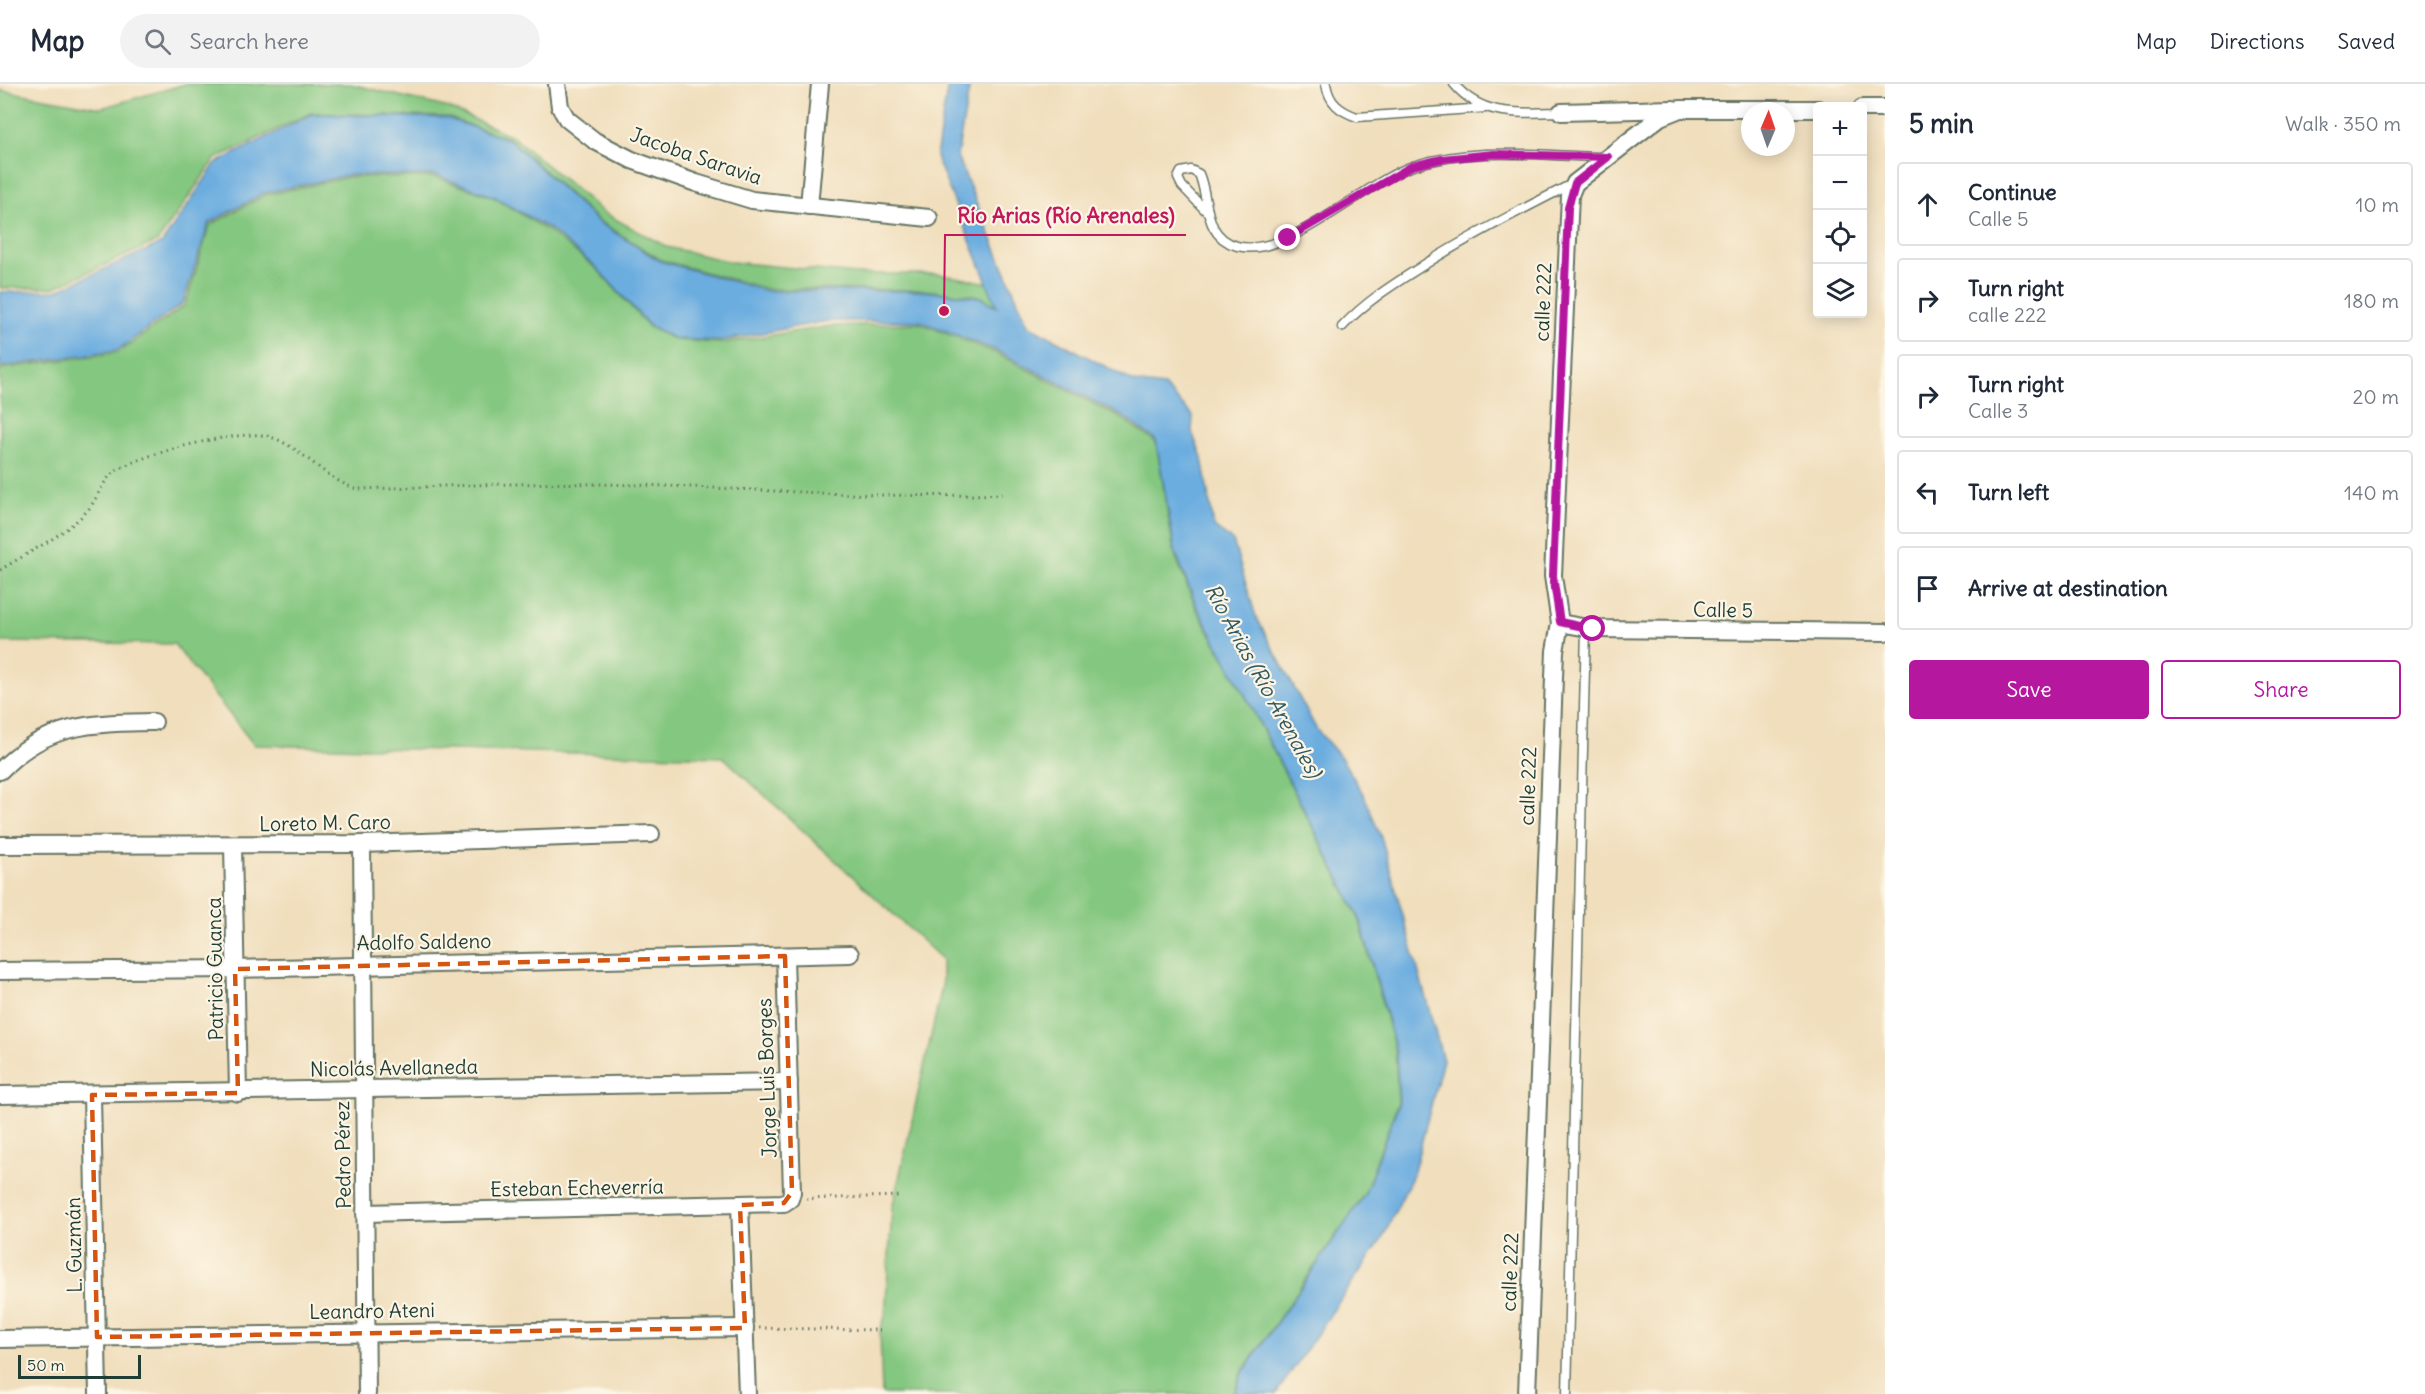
<!DOCTYPE html>
<html lang="en">
<head>
<meta charset="utf-8">
<style>
  body { margin:0; font-family:Delius,sans-serif; background:#f2f2f3; color:#1f2937 }
  .controls { position:absolute; right:18px; top:18px; display:grid; overflow:hidden; border-radius:6px; box-shadow:0 3px 15px #0003 }
  .controls button { width:54px; height:54px; display:grid; place-items:center; padding:0; border:0; border-bottom:2px solid #e0e1e3; background:#fff; color:#1f2937; font:30px sans-serif }
  .compass { position:absolute; left:1741px; top:18px; width:54px; height:54px; border-radius:50%; background:#fff; box-shadow:0 3px 15px #0003; rotate:2deg }
  .scale { position:absolute; left:18px; bottom:15px; width:123px; box-sizing:border-box; padding-left:6px; border:3px solid #1f3d34; border-top:0; font-size:16px; line-height:21px; white-space:nowrap; color:#1f3d34; -webkit-text-stroke:4px #fcf5e5; paint-order:stroke }
  .stop { position:absolute; width:18px; height:18px; margin:-14px; border:4px solid #b5179e; border-radius:50%; background:#fff }
  .stop.end { background:#b5179e; border-color:#fff; box-shadow:0 2px 6px #0008 }
  .list { margin:0; padding:0; list-style:none }
  h2 { display:flex; justify-content:space-between; align-items:center; height:78px; margin:0; padding:0 24px; font-size:26px }
  h2 small { font-size:20px; font-weight:400; color:#747a83 }
  .list li { display:grid; grid-template-columns:39px 1fr auto; gap:18px; align-items:center; box-sizing:border-box; height:84px; margin:0 12px 12px; padding:0 12px; border:2px solid #e0e1e3; border-radius:6px }
  .list b { display:block; font-size:22px; white-space:nowrap }
  .list p { margin:0; font-size:20px; white-space:nowrap; color:#747a83 }
  .list em { font-size:20px; font-style:normal; color:#747a83 }
  .actions { display:flex; gap:12px; padding:18px 24px }
  .actions a { flex:1; padding:14px 0; border:2px solid #b5179e; border-radius:6px; text-align:center; font-size:21px; color:#b5179e }
  .actions .main { background:#b5179e; color:#fff }
  .icon { flex:none; width:33px; height:33px; fill:none; stroke:currentColor; stroke-width:2; stroke-linecap:round; stroke-linejoin:round }
  .map { position:relative; flex:none; width:1885px; height:1310px; overflow:hidden }
  header { display:flex; align-items:center; gap:36px; box-sizing:border-box; height:84px; padding:0 30px; background:#fff; border-bottom:2px solid #e0e1e3 }
  header strong { font-size:28px }
  nav { display:flex; gap:33px; margin-inline-start:auto; font-size:21px }
  .search { width:420px; height:54px; background:#f2f2f3; display:flex; align-items:center; gap:15px; box-sizing:border-box; padding:0 21px; border-radius:33px; color:#747a83; font-size:22px }
  main { display:flex }
  aside { flex:1; background:#fff }
  .map>svg:first-child { display:block }
</style>
</head>
<body>
<header>
<strong>Map</strong>
<div class="search"><svg class="icon" aria-label="search" viewBox="0 0 24 24"><circle cx="10" cy="10" r="6"/><path d="M15 15l6 6"/></svg>Search here</div>
<nav><a>Map</a><a>Directions</a><a>Saved</a></nav>
</header>
<main>
<div class="map">
<svg width="1885" height="1310" viewBox="0 0 1885 1310">
  <rect width="100%" height="100%" fill="#fcf5e5"/>
  <filter id="ink" filterUnits="userSpaceOnUse"><feTurbulence type="fractalNoise" baseFrequency=".0167" numOctaves="2"/><feDisplacementMap in="SourceGraphic" scale="12" xChannelSelector="R" yChannelSelector="G"/><feConvolveMatrix kernelMatrix="1 2 1 2 8 2 1 2 1" color-interpolation-filters="sRGB"/></filter>
  <filter id="wash" filterUnits="userSpaceOnUse"><feTurbulence type="fractalNoise" baseFrequency=".008" numOctaves="4" result="noise"/><feDisplacementMap in="SourceGraphic" scale="24" xChannelSelector="R" yChannelSelector="G"/><feGaussianBlur stdDeviation="1.35" result="paint"/><feColorMatrix in="noise" values="0 0 0 0 0 0 0 0 0 0 0 0 0 0 0 0 0 1.4 0 .05"/><feComposite in="paint" operator="in"/></filter>
  <g filter="url(#wash)">
    <rect width="100%" height="100%" fill="#f0debc"/>
    <g fill="#84c780" stroke="#52825a" stroke-width="1.5">
      <path d="M185,0H351L449,24L512,52L604,129L667,163L731,178L857,190H939L988,199L997,222L980,212L922,206L767,205L661,176L599,137L510,55L447,33L311,29L215,75L158,157L53,204H0V6L101,24Z"/>
      <path d="M349,93H435L495,114L550,148L597,185L649,243L675,256L721,259L831,242L920,239L994,268L1121,334L1156,358L1174,468L1196,524L1249,619L1359,835L1395,966L1398,1018L1365,1109L1240,1291L1234,1310H882L880,1246L885,1232L892,1125L942,903V875L723,673L254,661L174,560L0,558V285L119,268L185,221L210,141L265,111Z"/>
    </g>
    <path fill="#6cade0" stroke="#46758a" stroke-width="1.5" d="M948,0H970L957,72L1028,241L1134,298L1164,302L1193,332L1192,348L1202,374L1214,443L1233,457L1256,533L1317,646L1340,672L1364,711L1382,756L1443,976L1413,1091L1382,1155L1276,1310H1235L1241,1291L1365,1110L1399,1018L1396,967L1360,835L1249,618L1197,523L1175,467L1156,356L1122,332L995,266L920,237H827L720,257L675,255L650,242L597,184L551,146L495,113L436,91H349L264,109L209,139L183,219L118,266L0,283V208L56,207L162,159L216,79L312,30L446,34L510,56L598,138L660,177L767,207H922L980,213L997,223L936,73Z"/>
  </g>
  <g filter="url(#ink)">
    <g fill="none" stroke-linecap="round" stroke-linejoin="round">
      <defs>
        <g id="service">
          <path d="M1326,0C1329,19 1340,27 1357,33L1486,24"/>
          <path d="M1454,0C1482,34 1521,29 1561,28"/>
          <path d="M1206,127L1182,102L1178,94L1181,88L1191,86L1199,90C1210,115 1202,152 1237,162C1286,176 1367,97 1413,82C1473,62 1542,72 1604,73"/>
          <path d="M1342,243C1367,216 1397,198 1427,179C1475,149 1524,124 1574,99"/>
          <path d="M1567,1310L1586,544"/>
        </g>
        <g id="minor">
          <path d="M557,0L560,23L567,35L595,57L632,76L696,99L752,116L929,134"/>
          <path d="M1862,24H1885"/>
          <path d="M1561,28L1673,25"/>
          <path d="M809,122L820,0"/>
          <path d="M1560,539L1593,545L1885,548"/>
          <path d="M0,687C46,639 92,639 154,638"/>
          <path d="M362,760L367,1310"/>
          <path d="M0,761L362,760L651,750"/>
          <path d="M233,761L238,1009"/>
          <path d="M0,887L235,885L850,870"/>
          <path d="M0,1011L789,998"/>
          <path d="M92,1011L98,1310"/>
          <path d="M740,1121L747,1310"/>
          <path d="M365,1129L784,1119L790,1115L792,1108L785,872"/>
          <path d="M0,1255L745,1244"/>
          <path d="M1527,1310L1555,567L1560,539L1553,492L1570,111L1575,99L1660,33L1680,25H1818"/>
        </g>
      </defs>
      <use href="#service" stroke="#687564" stroke-width="11"/>
      <use href="#minor" stroke="#687564" stroke-width="20"/>
      <g stroke="#687564" stroke-width="3" stroke-dasharray="1.5 4.5" stroke-linecap="butt">
        <path d="M0,486C27,469 61,453 84,430C97,418 100,400 113,389C134,371 240,345 267,352C301,361 323,395 357,405C436,403 515,398 594,400C730,402 866,416 1002,410"/>
        <path d="M806,1115L898,1112"/>
        <path d="M759,1244L880,1246"/>
      </g>
      <use href="#service" stroke="#fff" stroke-width="8"/>
      <use href="#minor" stroke="#fff" stroke-width="16"/>
    </g>
  </g>
  <g fill="none" stroke-linecap="round" stroke-linejoin="round" filter="url(#ink)">
    <path stroke="#b5179e" stroke-width="8" d="M1288,154L1412,82L1442,75L1494,70L1608,73L1575,99L1568,124L1553,492L1560,538L1593,545"/>
  </g>
  <path fill="none" stroke="#d45610" stroke-width="4.5" stroke-dasharray="12 8" stroke-linejoin="round" d="M785,872L792,1108L784,1119L740,1121L745,1244L97,1253L92,1011L238,1009L235,885Z"/>
  <g text-anchor="middle" stroke-width="4.5" stroke-linejoin="round" paint-order="stroke">
    <g font-size="20" fill="#1f3d34" stroke="#fcf5e5">
      <text transform="translate(696 72) rotate(19)" y="7">Jacoba Saravia</text>
      <text transform="translate(1543 218) rotate(-88)" y="7">calle 222</text>
      <text transform="translate(1723 526) rotate(1)" y="7">Calle 5</text>
      <text transform="translate(1528 702) rotate(-88)" y="7">calle 222</text>
      <text transform="translate(325 739) rotate(-1)" y="7">Loreto M. Caro</text>
      <text transform="translate(424 858) rotate(-1)" y="7">Adolfo Saldeno</text>
      <text transform="translate(215 885) rotate(-91)" y="7">Patricio Guanca</text>
      <text transform="translate(394 984) rotate(-1)" y="7">Nicolás Avellaneda</text>
      <text transform="translate(767 994) rotate(-92)" y="7">Jorge Luis Borges</text>
      <text transform="translate(343 1071) rotate(-91)" y="7">Pedro Pérez</text>
      <text transform="translate(577 1104) rotate(-1)" y="7">Esteban Echeverría</text>
      <text transform="translate(74 1161) rotate(-91)" y="7">L. Guzmán</text>
      <text transform="translate(1510 1188) rotate(-88)" y="7">calle 222</text>
      <text transform="translate(372 1227) rotate(-1)" y="7">Leandro Ateni</text>
    </g>
    <g font-size="21" font-style="italic" fill="#32595f" stroke="#fcf5e5">
      <text transform="translate(1263 597) rotate(61)" y="7">Río Arias (Río Arenales)</text>
    </g>
  </g>
  <path fill="none" stroke="#c2185b" stroke-width="2" d="M944 227L945 151H1186"/>
  <circle fill="#c2185b" stroke="#fcf5e5" stroke-width="2" cx="944" cy="227" r="6"/>
  <g font-size="21" text-anchor="middle" font-weight="bold" fill="#c2185b" stroke="#fcf5e5" stroke-width="4.5" stroke-linejoin="round" paint-order="stroke">
    <text x="1066" y="139">Río Arias (Río Arenales)</text>
  </g>
</svg>
<div class="controls">
<button>+</button>
<button>−</button>
<button><svg class="icon" aria-label="locate" viewBox="0 0 24 24"><circle cx="12" cy="12" r="6"/><path d="M12 2v4M12 18v4M2 12h4M18 12h4"/></svg></button>
<button><svg class="icon" aria-label="layers" viewBox="0 0 24 24"><path d="M12 4l9 5-9 5-9-5zM3 14l9 5 9-5"/></svg></button>
</div>
<svg class="compass" viewBox="-18 -18 36 36"><path d="M0-13l5 13h-10z" fill="#e53935"/><path d="M0 13l5-13h-10z" fill="#747a83"/></svg>
<div class="scale">50 m</div>
<div class="stop" style="left:1593px;top:545px"></div>
<div class="stop end" style="left:1288px;top:154px"></div>
</div>
<aside>
<h2>5 min<small>Walk · 350 m</small></h2>
<ul class="list">
<li><svg class="icon" aria-label="ahead" viewBox="0 0 24 24"><path d="M12 20V5M6 11l6-6 6 6"/></svg><div><b>Continue</b><p>Calle 5</p></div><em>10 m</em></li>
<li><svg class="icon" aria-label="right" viewBox="0 0 24 24"><path d="M7 20v-9h11M14 6l5 5-5 5"/></svg><div><b>Turn right</b><p>calle 222</p></div><em>180 m</em></li>
<li><svg class="icon" aria-label="right" viewBox="0 0 24 24"><path d="M7 20v-9h11M14 6l5 5-5 5"/></svg><div><b>Turn right</b><p>Calle 3</p></div><em>20 m</em></li>
<li><svg class="icon" aria-label="left" viewBox="0 0 24 24"><path d="M17 20v-9H6M10 6l-5 5 5 5"/></svg><div><b>Turn left</b></div><em>140 m</em></li>
<li><svg class="icon" aria-label="arrive" viewBox="0 0 24 24"><path d="M6 21V4h12l-3 4 3 4H6"/></svg><div><b>Arrive at destination</b></div></li>
</ul>
<div class="actions"><a class="main">Save</a><a>Share</a></div>
</aside>
</main>
</body>
</html>
